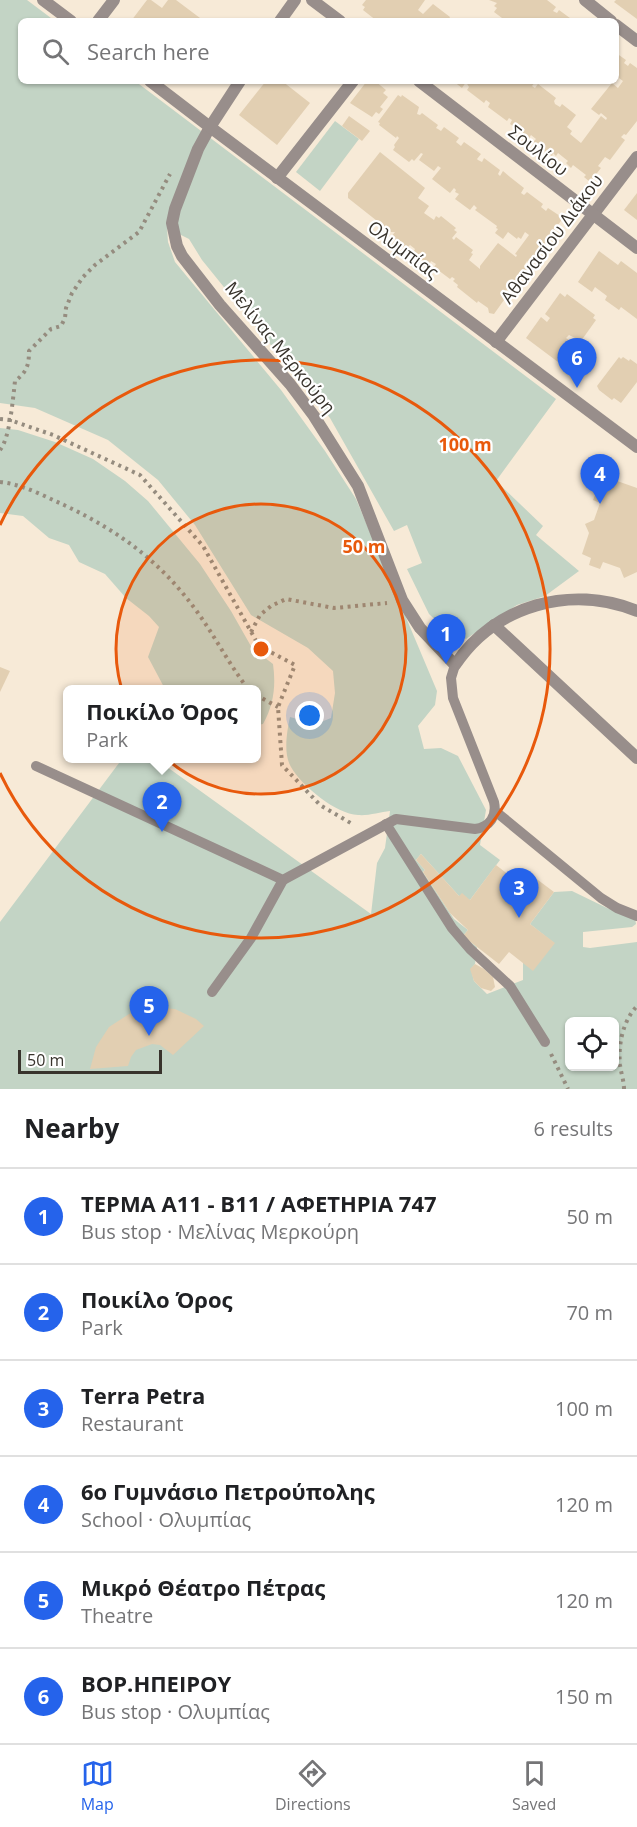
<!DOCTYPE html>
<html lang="en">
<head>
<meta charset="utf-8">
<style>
  body { margin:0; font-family:"Open Sans",sans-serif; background:#f2f2f2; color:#202124 }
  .controls { position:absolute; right:18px; bottom:18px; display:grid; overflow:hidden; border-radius:9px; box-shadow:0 2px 4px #0004 }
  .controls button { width:54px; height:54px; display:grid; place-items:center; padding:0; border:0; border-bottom:2px solid #e0e0e0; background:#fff; color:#202124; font:30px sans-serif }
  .scale { position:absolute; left:18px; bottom:15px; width:144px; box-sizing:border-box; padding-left:6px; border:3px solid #38332c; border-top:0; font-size:16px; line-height:21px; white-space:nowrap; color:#38332c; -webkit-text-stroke:4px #fff; paint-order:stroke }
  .you { position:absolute; left:310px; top:716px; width:21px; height:21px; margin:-15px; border:4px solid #fff; border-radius:50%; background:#1a73e8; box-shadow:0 0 0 9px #1a73e833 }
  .badge { display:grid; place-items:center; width:39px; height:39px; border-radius:50%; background:#2563eb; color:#fff; font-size:20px; font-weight:700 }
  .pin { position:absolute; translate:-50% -50px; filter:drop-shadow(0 2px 3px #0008) }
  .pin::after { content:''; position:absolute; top:32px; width:21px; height:18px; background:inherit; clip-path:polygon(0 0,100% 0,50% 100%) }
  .popup { position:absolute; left:63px; top:685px; width:198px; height:78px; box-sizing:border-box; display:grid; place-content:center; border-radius:9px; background:#fff; filter:drop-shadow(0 2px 4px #0005); font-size:20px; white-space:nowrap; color:#757577 }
  .popup b { font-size:22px; color:#202124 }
  .popup::after { content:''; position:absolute; left:50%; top:100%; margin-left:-12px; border:12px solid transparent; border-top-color:#fff }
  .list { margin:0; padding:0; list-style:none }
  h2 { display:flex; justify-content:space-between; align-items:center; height:78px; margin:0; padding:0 24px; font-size:26px }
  h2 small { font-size:20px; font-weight:400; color:#757577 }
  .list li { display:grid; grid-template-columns:39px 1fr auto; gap:18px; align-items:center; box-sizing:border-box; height:96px; padding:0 24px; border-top:2px solid #e0e0e0 }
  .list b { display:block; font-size:22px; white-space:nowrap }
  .list p { margin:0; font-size:20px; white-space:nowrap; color:#757577 }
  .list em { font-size:20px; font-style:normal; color:#757577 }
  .icon { flex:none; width:33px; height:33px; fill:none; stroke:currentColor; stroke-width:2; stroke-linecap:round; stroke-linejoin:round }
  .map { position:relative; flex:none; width:637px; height:1089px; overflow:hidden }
  .search { position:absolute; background:#fff; box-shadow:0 2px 4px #0004; left:18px; right:18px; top:18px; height:66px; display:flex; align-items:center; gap:15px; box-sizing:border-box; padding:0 21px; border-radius:9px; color:#757577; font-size:22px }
  .sheet { height:654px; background:#fff }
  nav { display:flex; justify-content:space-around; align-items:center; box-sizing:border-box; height:84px; border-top:2px solid #e0e0e0; background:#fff; font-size:16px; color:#757577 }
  nav a { display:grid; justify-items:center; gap:3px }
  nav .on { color:#2563eb }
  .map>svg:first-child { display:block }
</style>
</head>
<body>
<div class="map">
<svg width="637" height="1089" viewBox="0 0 637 1089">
  <rect width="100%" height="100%" fill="#f7ead7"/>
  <g fill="#c3d4c5" fill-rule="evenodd">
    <path d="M0,0H27L55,21H21V81H135L556,399L496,481L543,526L536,535L579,571L545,596L517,605L466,639L444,628L429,614L407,569L422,563L407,525L394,531L330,418L202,260L189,239L167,228L168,242L175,262L281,390L325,451L356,499L437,691L435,705L418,726L424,749L441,748L458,756L486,810L480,845L500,860L470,900L459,896L421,854L416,860L425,870L423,872L454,919L468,930L463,936L477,947L475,964L471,969L474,981L487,994L523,980V963L554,943L530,924L554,892L572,891L607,908L635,918L636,924L632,927L583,932V947L590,948L637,942V1089H0V922L122,759H156L371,914L377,863L385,848L390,811C380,812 368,816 358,815C336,814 302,786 291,767C283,754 287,731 290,717L316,724L331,718L335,693L333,671L308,648L251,615L195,525L158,480L108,440L35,408L0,403ZM570,1022H614V1066H570Z"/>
    <path d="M335,121L359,139L320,191L296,172Z"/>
    <path d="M0,428L18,430L55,442L93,459L125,481L148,501L200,564L231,611L252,648L273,664C276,685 274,705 263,724L257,725L256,690L165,689L148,657L159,627L149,616L126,598L105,574L79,562L69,545L49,538L23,516L0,513Z"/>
  </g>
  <g fill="#e2cfb2">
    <path d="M147,0H151L162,8L168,0H176L204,21H131Z"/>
    <path d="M366,0H425L418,10L423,14L433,4L450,17L448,21H384L382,19L377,21L363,10L365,7L362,5Z"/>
    <path d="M489,0H547L556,7L553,11L557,13L559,10L574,21H506L494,12L497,8L494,6L497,3Z"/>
    <path d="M616,0H637V19L614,2Z"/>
    <path d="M616,53L626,60L624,63L628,66L630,63L637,68V121L626,135L624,134L621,137L625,140L610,160L605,157L598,166L601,168L590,182L584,177L586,175L573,165L571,168L566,163L568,161L558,153L556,156L553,153L552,156L533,142L536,139L531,135L529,138L510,124L512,120L509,118L507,121L488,107L490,103L486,100L484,103L467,90L469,87L466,82L462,88L453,81H533L535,82L532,86L535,88L538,84L556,98L554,101L555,104L560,107L562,104L576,115L567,127L572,131L570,134L581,143L601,116L606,120L607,118L601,113L599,115L591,109L612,83L618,88L623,81L616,76Z"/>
    <path d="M266,81H282L310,103L277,145L239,115Z"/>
    <path d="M367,81H375L386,90L383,93L388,97L380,107L383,109L379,114L376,112L372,117L350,103Z"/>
    <path d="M398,95L401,97L402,95L419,107L417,114L420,115L422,113L438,125L436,128L438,129L441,131L444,127L459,138L456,142L461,146L464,142L481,154L477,159L478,160L482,162L484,158L500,170L498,174L500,176L503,171L510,177L524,188L521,193L524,195L527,192L543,204L541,207L546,211L548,208L563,218L530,264L527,261L525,264L524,266L529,269L513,291L508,287L506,291L509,293L494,314L489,313L488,308L478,301L477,303L457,287L458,285L453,281L455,279L452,277L450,279L434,267L436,264L431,261L429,265L413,253L415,249L410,245L406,249L391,237L395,232H391L348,198V193L380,152L425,188L418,198L429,206L424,213L434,220L436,216L439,218L441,216L456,228L454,230L457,232L452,238L454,240L456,237L473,250L471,253L473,254L469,260L480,269V266L498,243L516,257L517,255L515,254L529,235L525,232L521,239L518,237L517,239L508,232L503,239L495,233L498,229L496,228L497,226L475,210L477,208L474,205L470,210L455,199L459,194L455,192L456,190L454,188L450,193L432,179L441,168L438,166L434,171L419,160L423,154L421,153L414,161L412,159L409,162L393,150L395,147L394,145L399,138L397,136L396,138L379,125L380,123L378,122Z"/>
    <path d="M349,116L370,131L362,141L342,126Z"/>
    <path d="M637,193V220L624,210Z"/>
    <path d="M599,251L618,265L621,261L637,273V319L621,307L619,310L605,300L607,296L595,287L592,292L578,282Z"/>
    <path d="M560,293L565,297L567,294L595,315L593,318L596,320L581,341L569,335L566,338L583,350L570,367L567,365L566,368L526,338L541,317L547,322L550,318L545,314Z"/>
    <path d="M619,357L621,359L623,357L629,361L630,359L637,364V382L621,403L614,398L612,400L599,390L597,386Z"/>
    <path d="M603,476L637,488V572L624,578L620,568L603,562L600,569L589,565L591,558L582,554L589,533L585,524L594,520L600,503L593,500Z"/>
    <path d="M0,667L10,671L0,692Z"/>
    <path d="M421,854L459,896L462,893L470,900L496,865L509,875L499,888L512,898L530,874L554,892L530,924L555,943L533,971L509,952L499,964L463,936L468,930L450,913L423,872L425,870L416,860Z"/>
    <path d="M475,964L484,969L493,977L495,987L491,991L481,988L474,981L470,969Z"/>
    <path d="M151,1007L175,1009L196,1019L204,1026L173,1055L160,1045L152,1044L136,1050L131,1057L128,1066L90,1069L96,1047L109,1027L129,1014Z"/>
  </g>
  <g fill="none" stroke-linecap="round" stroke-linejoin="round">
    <g stroke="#958c7f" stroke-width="4" stroke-dasharray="3 4.5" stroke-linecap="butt">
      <path d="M0,419L10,420L53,435L140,475L203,546L259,646L295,665L278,707L282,765L320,805L354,825"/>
      <path d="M0,450C10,438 13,398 15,381C27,372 29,365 29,351L51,329L61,326L65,318L66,308L72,293L83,277L95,265L139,232L170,174"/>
      <path d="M0,482C22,484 44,496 64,505C121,532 162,563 198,613C216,638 230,666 249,690"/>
      <path d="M251,632L260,615L271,606L286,599L334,608L387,603"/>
      <path d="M256,695L278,707"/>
      <path d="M551,1054L568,1089"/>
      <path d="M624,1089C624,1081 621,1073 620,1065C618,1044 623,1021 637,1006"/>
    </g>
    <g stroke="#988e8b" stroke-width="10">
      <path d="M36,766L283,880L396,819L475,829C490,827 497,816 494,802L453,698L451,678L455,665"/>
      <path d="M495,811L601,898L617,908L637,916"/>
      <path d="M386,824L452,928L470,949L510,986L545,1042"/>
      <path d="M212,992L251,938L283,880"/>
    </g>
    <g stroke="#988e8b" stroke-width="12">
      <path d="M98,21L114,0"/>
      <path d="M277,178L353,81"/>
    </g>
    <g stroke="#988e8b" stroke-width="12">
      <path d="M43,0L71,21"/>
      <path d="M585,0L611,21"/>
      <path d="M616,25L637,41"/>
      <path d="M150,81L210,127L198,149L175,209L172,223L177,246L182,256L220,305L290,384L314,416L358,486L402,600L420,628L455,665C495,605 571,584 637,611"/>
      <path d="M496,342L637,157"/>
      <path d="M494,625L637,758"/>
    </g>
    <g stroke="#988e8b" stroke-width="12">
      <path d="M312,0L340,21"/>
      <path d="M280,21L295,0"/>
      <path d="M240,81L210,127L637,447"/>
      <path d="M419,81L637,248"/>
    </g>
  </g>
  <circle cx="261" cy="649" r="145" fill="#e8590c" fill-opacity=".12"/>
  <g fill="none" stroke="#e8590c" stroke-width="3">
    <circle cx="261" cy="649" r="145"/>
    <path d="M0 525A289 289 0 1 1 0 773"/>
  </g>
  <g text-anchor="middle" stroke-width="4.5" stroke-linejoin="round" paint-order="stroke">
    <g font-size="18" fill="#38332c" stroke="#fff">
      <text transform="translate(538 151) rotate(38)" y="6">Σουλίου</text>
      <text transform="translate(552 239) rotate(-53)" y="6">Αθανασίου Διάκου</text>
      <text transform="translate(403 250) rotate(37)" y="6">Ολυμπίας</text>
      <text transform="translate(280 348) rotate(51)" y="6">Μελίνας Μερκούρη</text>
    </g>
  </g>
  <circle cx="261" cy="649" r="9" fill="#e8590c" stroke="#fff" stroke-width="3"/>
  <g font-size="18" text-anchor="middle" font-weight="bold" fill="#e8590c" stroke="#fff" stroke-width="4.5" stroke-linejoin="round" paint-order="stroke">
    <text x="465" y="451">100 m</text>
    <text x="364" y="553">50 m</text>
  </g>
</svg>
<div class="controls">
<button><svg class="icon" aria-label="locate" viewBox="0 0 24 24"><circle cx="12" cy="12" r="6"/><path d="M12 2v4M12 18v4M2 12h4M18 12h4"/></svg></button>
</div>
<div class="scale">50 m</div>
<div class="you"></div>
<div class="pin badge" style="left:446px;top:664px">1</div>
<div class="pin badge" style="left:162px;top:832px">2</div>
<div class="popup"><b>Ποικίλο Όρος</b>Park</div>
<div class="pin badge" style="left:519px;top:918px">3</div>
<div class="pin badge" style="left:600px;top:504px">4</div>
<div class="pin badge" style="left:149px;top:1036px">5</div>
<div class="pin badge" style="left:577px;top:388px">6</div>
<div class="search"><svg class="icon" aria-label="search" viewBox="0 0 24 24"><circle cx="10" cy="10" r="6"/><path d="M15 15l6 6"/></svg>Search here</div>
</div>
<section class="sheet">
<h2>Nearby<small>6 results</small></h2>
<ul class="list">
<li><span class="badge">1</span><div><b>ΤΕΡΜΑ Α11 - Β11 / ΑΦΕΤΗΡΙΑ 747</b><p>Bus stop · Μελίνας Μερκούρη</p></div><em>50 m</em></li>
<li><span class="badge">2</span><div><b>Ποικίλο Όρος</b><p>Park</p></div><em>70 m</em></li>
<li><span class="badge">3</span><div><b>Terra Petra</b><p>Restaurant</p></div><em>100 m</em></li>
<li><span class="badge">4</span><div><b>6ο Γυμνάσιο Πετρούπολης</b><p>School · Ολυμπίας</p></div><em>120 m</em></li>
<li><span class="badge">5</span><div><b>Μικρό Θέατρο Πέτρας</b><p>Theatre</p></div><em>120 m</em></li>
<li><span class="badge">6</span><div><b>ΒΟΡ.ΗΠΕΙΡΟΥ</b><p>Bus stop · Ολυμπίας</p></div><em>150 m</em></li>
</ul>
</section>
<nav>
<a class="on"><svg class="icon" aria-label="map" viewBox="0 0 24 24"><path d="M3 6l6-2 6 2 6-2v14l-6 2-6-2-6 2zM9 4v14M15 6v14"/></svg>Map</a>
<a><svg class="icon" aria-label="directions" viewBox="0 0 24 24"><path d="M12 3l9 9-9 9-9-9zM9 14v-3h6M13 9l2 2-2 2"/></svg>Directions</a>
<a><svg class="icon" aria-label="saved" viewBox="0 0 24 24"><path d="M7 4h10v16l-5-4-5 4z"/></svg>Saved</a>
</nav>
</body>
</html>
